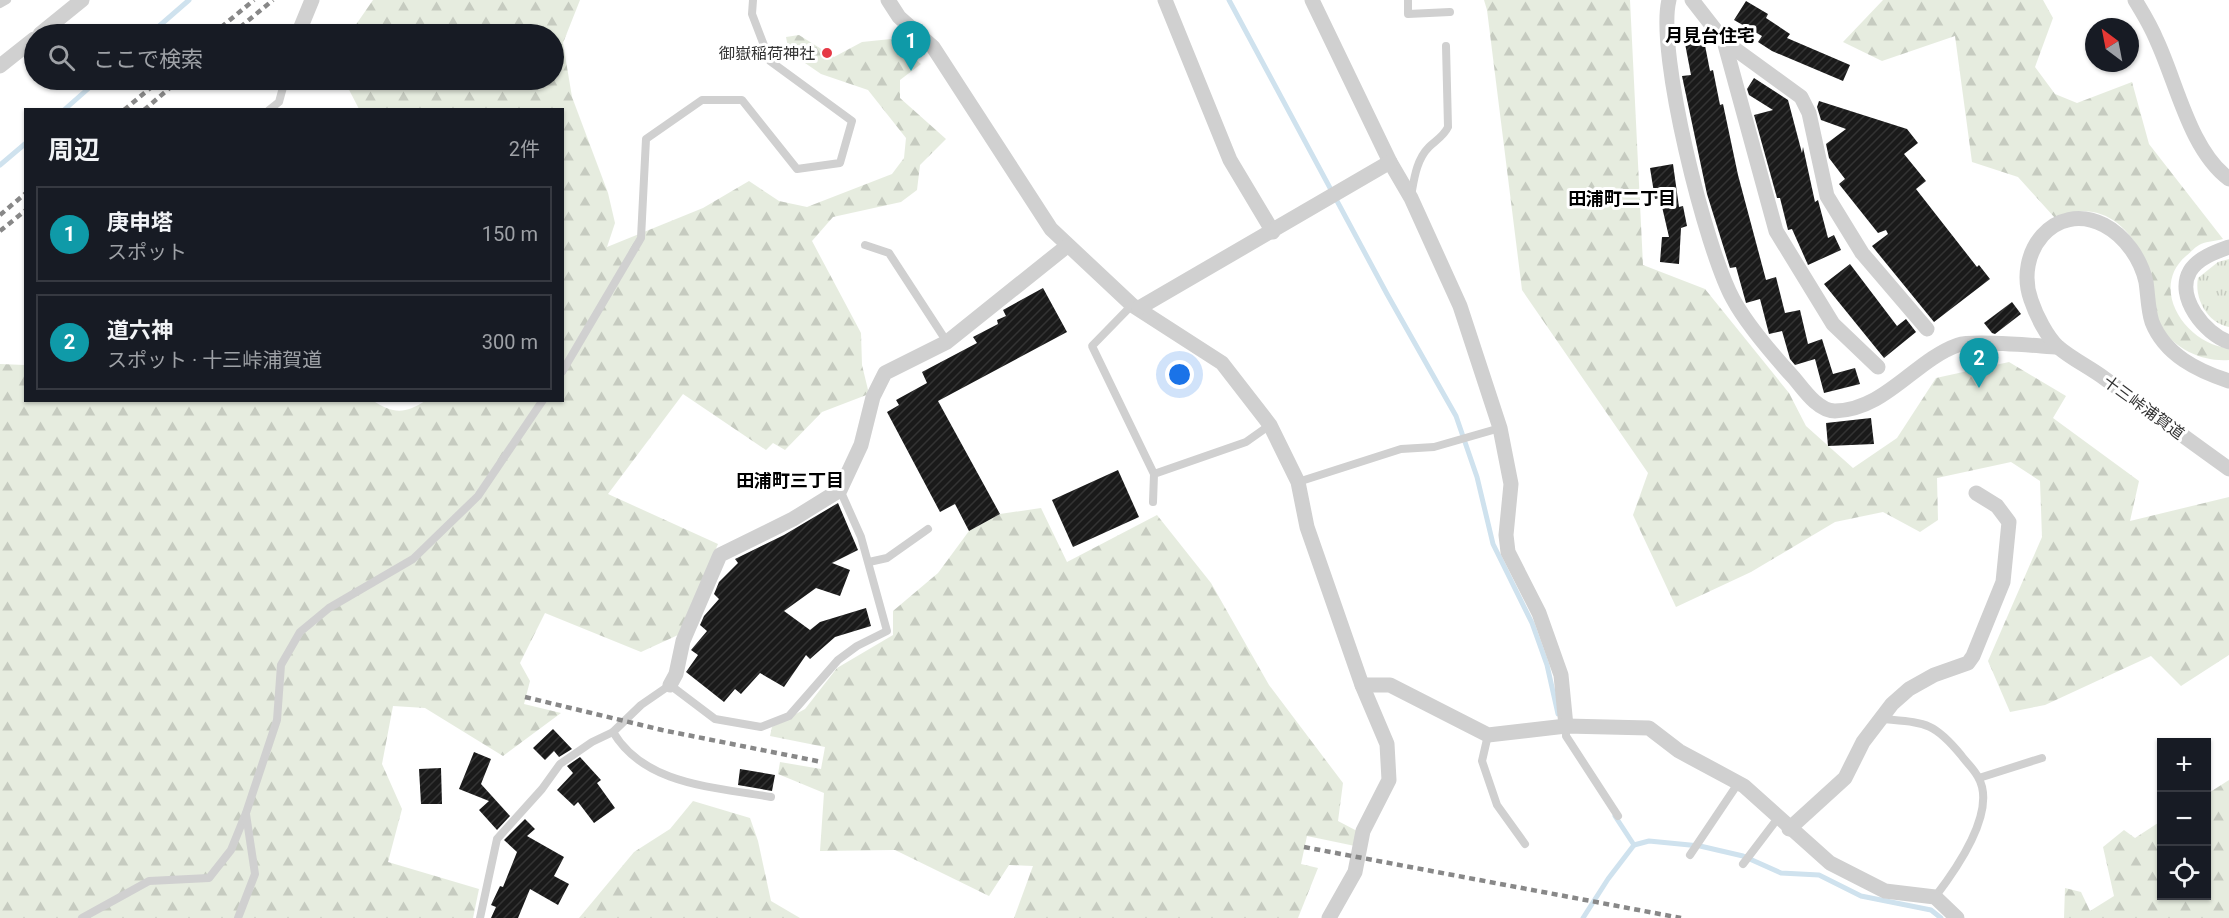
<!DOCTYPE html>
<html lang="ja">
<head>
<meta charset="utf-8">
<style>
  body { margin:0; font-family:Roboto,"Noto Sans JP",sans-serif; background:#242831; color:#f1f3f6 }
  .controls { position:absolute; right:18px; bottom:18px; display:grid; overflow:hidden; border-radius:0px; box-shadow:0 2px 4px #0004 }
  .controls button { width:54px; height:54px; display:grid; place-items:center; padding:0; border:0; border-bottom:2px solid #363941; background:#171b24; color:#f1f3f6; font:30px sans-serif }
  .compass { position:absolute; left:2085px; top:18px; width:54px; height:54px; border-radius:50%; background:#171b24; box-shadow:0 2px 4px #0004; rotate:328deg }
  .you { position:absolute; left:1180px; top:375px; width:21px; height:21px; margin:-15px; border:4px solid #fff; border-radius:50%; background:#1a73e8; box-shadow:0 0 0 9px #1a73e833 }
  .badge { display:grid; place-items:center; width:39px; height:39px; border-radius:50%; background:#0b8043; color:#fff; font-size:20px; font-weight:700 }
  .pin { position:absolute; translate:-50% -50px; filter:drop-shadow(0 2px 3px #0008) }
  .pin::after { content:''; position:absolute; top:32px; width:21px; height:18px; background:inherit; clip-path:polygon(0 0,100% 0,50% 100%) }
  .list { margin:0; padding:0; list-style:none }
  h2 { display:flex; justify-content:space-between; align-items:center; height:78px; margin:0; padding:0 24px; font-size:26px }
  h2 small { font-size:20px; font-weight:400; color:#9ea1a6 }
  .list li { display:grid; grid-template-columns:39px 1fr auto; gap:18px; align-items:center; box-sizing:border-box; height:96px; margin:0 12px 12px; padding:0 12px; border:2px solid #363941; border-radius:0px }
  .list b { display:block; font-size:22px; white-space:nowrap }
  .list p { margin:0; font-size:20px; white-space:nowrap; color:#9ea1a6 }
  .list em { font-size:20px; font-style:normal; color:#9ea1a6 }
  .icon { flex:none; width:33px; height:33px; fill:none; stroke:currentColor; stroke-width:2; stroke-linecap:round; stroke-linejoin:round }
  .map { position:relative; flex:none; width:2229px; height:918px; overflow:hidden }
  .search { position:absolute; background:#171b24; box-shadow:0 2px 4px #0004; left:24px; top:24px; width:540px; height:66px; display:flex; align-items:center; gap:15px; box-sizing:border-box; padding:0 21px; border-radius:33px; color:#9ea1a6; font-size:22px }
  .panel { position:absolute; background:#171b24; box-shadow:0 2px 4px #0004; left:24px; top:108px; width:540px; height:294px; border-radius:0px }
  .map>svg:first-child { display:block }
</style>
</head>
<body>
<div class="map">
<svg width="2229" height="918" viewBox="0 0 2229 918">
  <defs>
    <pattern id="grass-tufts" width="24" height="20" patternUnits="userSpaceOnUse" patternTransform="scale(1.5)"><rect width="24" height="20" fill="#e6ecdf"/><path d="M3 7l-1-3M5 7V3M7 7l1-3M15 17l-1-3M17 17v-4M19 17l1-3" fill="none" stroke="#c6cbc0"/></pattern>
    <pattern id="forest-firs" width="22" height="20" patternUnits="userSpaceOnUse" patternTransform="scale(1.5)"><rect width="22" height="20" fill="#e6ecdf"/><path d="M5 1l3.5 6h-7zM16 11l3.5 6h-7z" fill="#c6cbc0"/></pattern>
    <pattern id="building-hatch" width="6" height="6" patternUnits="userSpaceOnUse" patternTransform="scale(1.5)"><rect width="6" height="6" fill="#1a1a1a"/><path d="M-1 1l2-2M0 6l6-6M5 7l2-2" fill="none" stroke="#333"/></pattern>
  </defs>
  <rect width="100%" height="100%" fill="#fff"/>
  <path fill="url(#grass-tufts)" d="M2229,259V327C2207,323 2194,298 2198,278L2218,262Z"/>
  <g fill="url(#forest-firs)">
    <path d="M373,0H580L563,43L572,97L608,193L615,223L607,247L703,208L749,181L779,201L807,207L892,174L904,158L906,138L868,90L821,74L789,52L786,37L799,35L834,57L862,42L891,39L921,64L900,80V98L946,139L920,165L917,190L901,202L833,217L812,241L861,333L862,365L869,394L822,412L785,450L773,443L766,450L683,394L608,494L718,544L678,635L641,652L545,613L520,663L530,681L524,704L561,713L503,756L425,708L393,706L382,764L402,809L388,862L479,889L473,918H0V364L25,365L26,400H372C393,414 405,414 425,401L562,400V110L359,109L345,82L346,80H554V34H354L355,26Z"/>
    <path d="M1484,0H1630L1643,265L1705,289L1789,393L1806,426L1853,468L1897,438L1936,378L2009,362L2066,396L2053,418L2139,481L2130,521L2229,497V655L2181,686L2151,656L2045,705L2010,712L1988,661L2042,537L2040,481L2011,462L1937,478L1938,520L1920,532L1883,512L1835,522L1751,572L1676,607L1633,515L1648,473L1522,290L1487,10Z"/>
    <path d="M1883,0H2043L2053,18L2035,67L2055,94L2077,103L2132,82L2149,144L2223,239C2216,241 2208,241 2201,244C2196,246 2191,252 2186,256C2148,289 2187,345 2229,348V360C2215,361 2201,358 2189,352C2142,326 2161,294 2143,257C2125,219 2094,200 2055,218L2018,177L1972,162L1955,36L1882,61L1843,42Z"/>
    <path d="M1041,508L1067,562L1157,515L1211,583L1269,685L1343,783L1338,821L1357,831L1355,846L1307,836L1301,864L1318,868L1298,918H1014L1033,866L1009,865L989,896L895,850L820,851L824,793L778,774L780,762L821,769L825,747L770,736L772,727L805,709L837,668L893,635V611L938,573L969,531L1000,514Z"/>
    <path d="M2229,780V918H2064L2065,888L2081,892L2090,911L2114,896L2103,847L2124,830L2135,838L2161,821L2162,896H2206L2207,794Z"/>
    <path d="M693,801L750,818L758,841L771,901L800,918H579L634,852L670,829Z"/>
  </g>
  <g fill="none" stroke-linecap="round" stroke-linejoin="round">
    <g stroke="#cfe2ee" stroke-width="5">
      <path d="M1229,0L1387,294L1456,416L1477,477L1493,544L1532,623L1547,665L1558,714"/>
      <path d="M150,34L189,0"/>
      <path d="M64,110L98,80"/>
      <path d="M0,165L26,143"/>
      <path d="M1634,845L1649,841L1700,846L1743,856L1781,873L1819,875L1861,896L1931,910L1941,918"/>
      <path d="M1583,918L1608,879L1634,845L1615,816"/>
    </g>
  </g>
  <g fill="url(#building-hatch)">
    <path d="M1746,1L1768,14L1766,18L1790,34L1787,38L1850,65L1843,81L1772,51L1758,42L1762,36L1734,20Z"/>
    <path d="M1702,30L1710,71L1713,70L1720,105L1723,104L1738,175L1766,280L1776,277L1785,313L1800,310L1808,344L1822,339L1833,374L1855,368L1860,384L1824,393L1815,359L1795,365L1790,359L1782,331L1769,334L1760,299L1746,303L1736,267L1730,268L1707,194L1682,76L1691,75L1683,33Z"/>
    <path d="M1754,78L1788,100L1802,153L1803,147L1815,202L1818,200L1828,238L1834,235L1841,250L1808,265L1792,229L1788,230L1780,198H1777L1754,115L1773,110L1749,95L1747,89Z"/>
    <path d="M1819,101L1907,129L1918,143L1904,154L1926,181L1916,189L1977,267L1979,265L1990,279L1934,322L1872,246L1888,234L1886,230L1878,233L1839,184L1845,179L1829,158L1826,144L1846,129L1821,120L1817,107Z"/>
    <path d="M1673,164L1679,207L1683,206L1687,226L1681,228L1679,264L1660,262L1662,237H1669L1660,198L1655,199L1650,168Z"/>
    <path d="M1850,264L1897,326L1906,319L1916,332L1884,358L1824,284Z"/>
    <path d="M1043,288L1067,332L938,401L1000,514L969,531L955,504L940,512L887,412L899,405L896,400L927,383L922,372L977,343L973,337L998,324L997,320L1006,316L1003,310Z"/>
    <path d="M2012,302L2021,314L1995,334L1992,333L1984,323Z"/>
    <path d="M1871,418L1874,444L1828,446L1826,423Z"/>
    <path d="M1118,470L1139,517L1073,547L1052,500Z"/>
    <path d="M838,503L858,550L832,563L850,570L840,596L816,588L784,611L810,630L820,622L866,608L871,626L835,637L810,659L806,655L784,687L760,673L741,694L735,689L724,702L686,672L698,655L691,650L707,631L700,625L704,616L719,599L714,594L719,582L738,563L735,559L784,535Z"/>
    <path d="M553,729L572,749L559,757L554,751L545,760L533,748Z"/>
    <path d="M474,752L491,759L481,784L510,816L497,830L479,810L489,801L459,789Z"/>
    <path d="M580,757L601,780L597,783L615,808L594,823L578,802L574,806L557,790L573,773L567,766Z"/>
    <path d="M441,768L442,804H421L419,769Z"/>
    <path d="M740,769L775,775L772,791L738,785Z"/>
    <path d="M525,819L535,829L527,836L564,857L554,876L569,884L558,905L530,889L518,918H491L496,907L491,905L500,886L503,887L517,852L504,840Z"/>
  </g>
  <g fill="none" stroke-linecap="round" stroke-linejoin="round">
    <g stroke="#d0d0d0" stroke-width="8">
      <path d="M1408,0V14L1450,12"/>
      <path d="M0,4L7,0"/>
      <path d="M269,110L279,102L285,80"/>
      <path d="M1411,196C1414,180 1416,160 1429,147C1435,141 1444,136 1448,127L1446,46"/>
      <path d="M865,245L889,253L947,342"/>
      <path d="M1132,305L1092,346L1154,474"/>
      <path d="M562,372L641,238L646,139L702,100H742L797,169L840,163L852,121L770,61L752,14L753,0"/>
      <path d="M1298,482L1401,449L1434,447L1500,428"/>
      <path d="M1153,502L1154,474L1246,442L1270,425"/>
      <path d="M869,562L887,558L928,529"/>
      <path d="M1882,719C1925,723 1933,721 1961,755C1966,762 1974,769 1978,777C1998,811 1955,871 1935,897"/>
      <path d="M1566,726V736L1618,816"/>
      <path d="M613,732C645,786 716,787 771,797"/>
      <path d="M1488,735L1482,761L1497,805L1525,844"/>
      <path d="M1979,778L2042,758"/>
      <path d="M1690,855L1739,782"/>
      <path d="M1743,864L1778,818"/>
      <path d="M82,918L149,881L209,878L231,850L246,813L277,720L281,665L300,632L329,608L413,559L478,496L543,400"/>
      <path d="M238,918L255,874L246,814"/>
      <path d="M480,918L497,839L542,789L560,764L592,742L613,732L641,705L670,685L715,719L761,727L789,716L838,660L857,646L887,631L861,537L840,490"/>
    </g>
    <g stroke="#d0d0d0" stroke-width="15">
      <path d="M888,0L899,17L933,47L1051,229L1132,305L1222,363L1270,425L1298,482L1307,527L1362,685L1387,744L1389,780L1363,831L1355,872L1329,918"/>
      <path d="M1165,0L1230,160L1273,232"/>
      <path d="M1312,0L1390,162L1411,198L1460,306L1500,428L1511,484L1506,535L1508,552L1539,613L1561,675L1566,726"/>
      <path d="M1669,0C1656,52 1706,250 1733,299C1747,325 1774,356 1794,378C1804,390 1818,411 1835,411C1885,410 1915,360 1958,345C1973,340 2038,346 2058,347"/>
      <path d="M1692,0L1724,41L1801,97L1809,113L1827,196L1862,253L1927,329"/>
      <path d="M2135,0C2143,13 2151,26 2157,41C2177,84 2190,150 2229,179"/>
      <path d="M40,34L82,0"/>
      <path d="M298,34L312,0"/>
      <path d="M1724,41L1776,231L1833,324L1878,367"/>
      <path d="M0,66L34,39"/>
      <path d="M2229,247C2215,252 2198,258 2190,271C2175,297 2205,334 2229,342"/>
      <path d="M1139,308L1390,162"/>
      <path d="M2229,381C2198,371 2165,355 2152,322C2148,310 2148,295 2146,282C2141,259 2125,236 2104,225C2054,200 2014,253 2031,300C2036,315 2047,337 2058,347C2072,359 2089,367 2104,378C2145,408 2187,439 2229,469"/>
      <path d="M670,685L676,674L683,641L720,555L793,519L840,490L861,445L873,397L885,373L947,342L1067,246"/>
      <path d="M1362,685H1390L1488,735L1566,726L1649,728L1679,751L1744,786L1830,863L1885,891L1935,897L1957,918"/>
      <path d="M1789,829L1845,778L1863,742L1892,704L1909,689L1934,675L1968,663L1973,656L2003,582L2009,522L1997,506L1976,493"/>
    </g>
    <g stroke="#888" stroke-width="4.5" stroke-dasharray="6 4.5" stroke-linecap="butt">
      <path d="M213,34L254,0"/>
      <path d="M232,34L273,0"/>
      <path d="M124,110L160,80"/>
      <path d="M144,110L179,80"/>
      <path d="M0,215L26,193"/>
      <path d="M0,231L26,210"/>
      <path d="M525,697L662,730L822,762"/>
      <path d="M1304,847L1681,918"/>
    </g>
  </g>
  <circle fill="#e63946" stroke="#fff" stroke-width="2" cx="827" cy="53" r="6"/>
  <g text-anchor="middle" stroke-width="6" stroke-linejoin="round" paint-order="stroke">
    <g font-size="16" fill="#333" stroke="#fff" text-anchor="end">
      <text x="815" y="59">御嶽稲荷神社</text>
    </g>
    <g font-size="16" fill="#333" stroke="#fff">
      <text transform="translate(2144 407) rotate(36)" y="6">十三峠浦賀道</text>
    </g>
    <g font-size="18" font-weight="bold" fill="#000" stroke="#fff">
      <text x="1710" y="42">月見台住宅</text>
      <text x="1622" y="205">田浦町二丁目</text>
      <text x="790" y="487">田浦町三丁目</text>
    </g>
  </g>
</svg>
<div class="controls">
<button>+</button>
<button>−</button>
<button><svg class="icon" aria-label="locate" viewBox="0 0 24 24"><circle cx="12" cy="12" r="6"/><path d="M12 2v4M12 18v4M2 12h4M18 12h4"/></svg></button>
</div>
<svg class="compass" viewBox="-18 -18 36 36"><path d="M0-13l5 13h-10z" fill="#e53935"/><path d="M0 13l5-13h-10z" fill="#9ea1a6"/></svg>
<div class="you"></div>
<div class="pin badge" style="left:911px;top:71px;background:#0f9aa8">1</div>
<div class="pin badge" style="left:1979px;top:388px;background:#0f9aa8">2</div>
<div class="search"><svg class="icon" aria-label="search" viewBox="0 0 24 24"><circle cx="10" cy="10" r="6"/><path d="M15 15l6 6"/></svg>ここで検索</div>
<section class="panel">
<h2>周辺<small>2件</small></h2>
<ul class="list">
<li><span class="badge" style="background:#0f9aa8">1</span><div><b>庚申塔</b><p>スポット</p></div><em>150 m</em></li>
<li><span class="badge" style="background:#0f9aa8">2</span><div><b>道六神</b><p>スポット · 十三峠浦賀道</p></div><em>300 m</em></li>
</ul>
</section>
</div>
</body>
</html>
